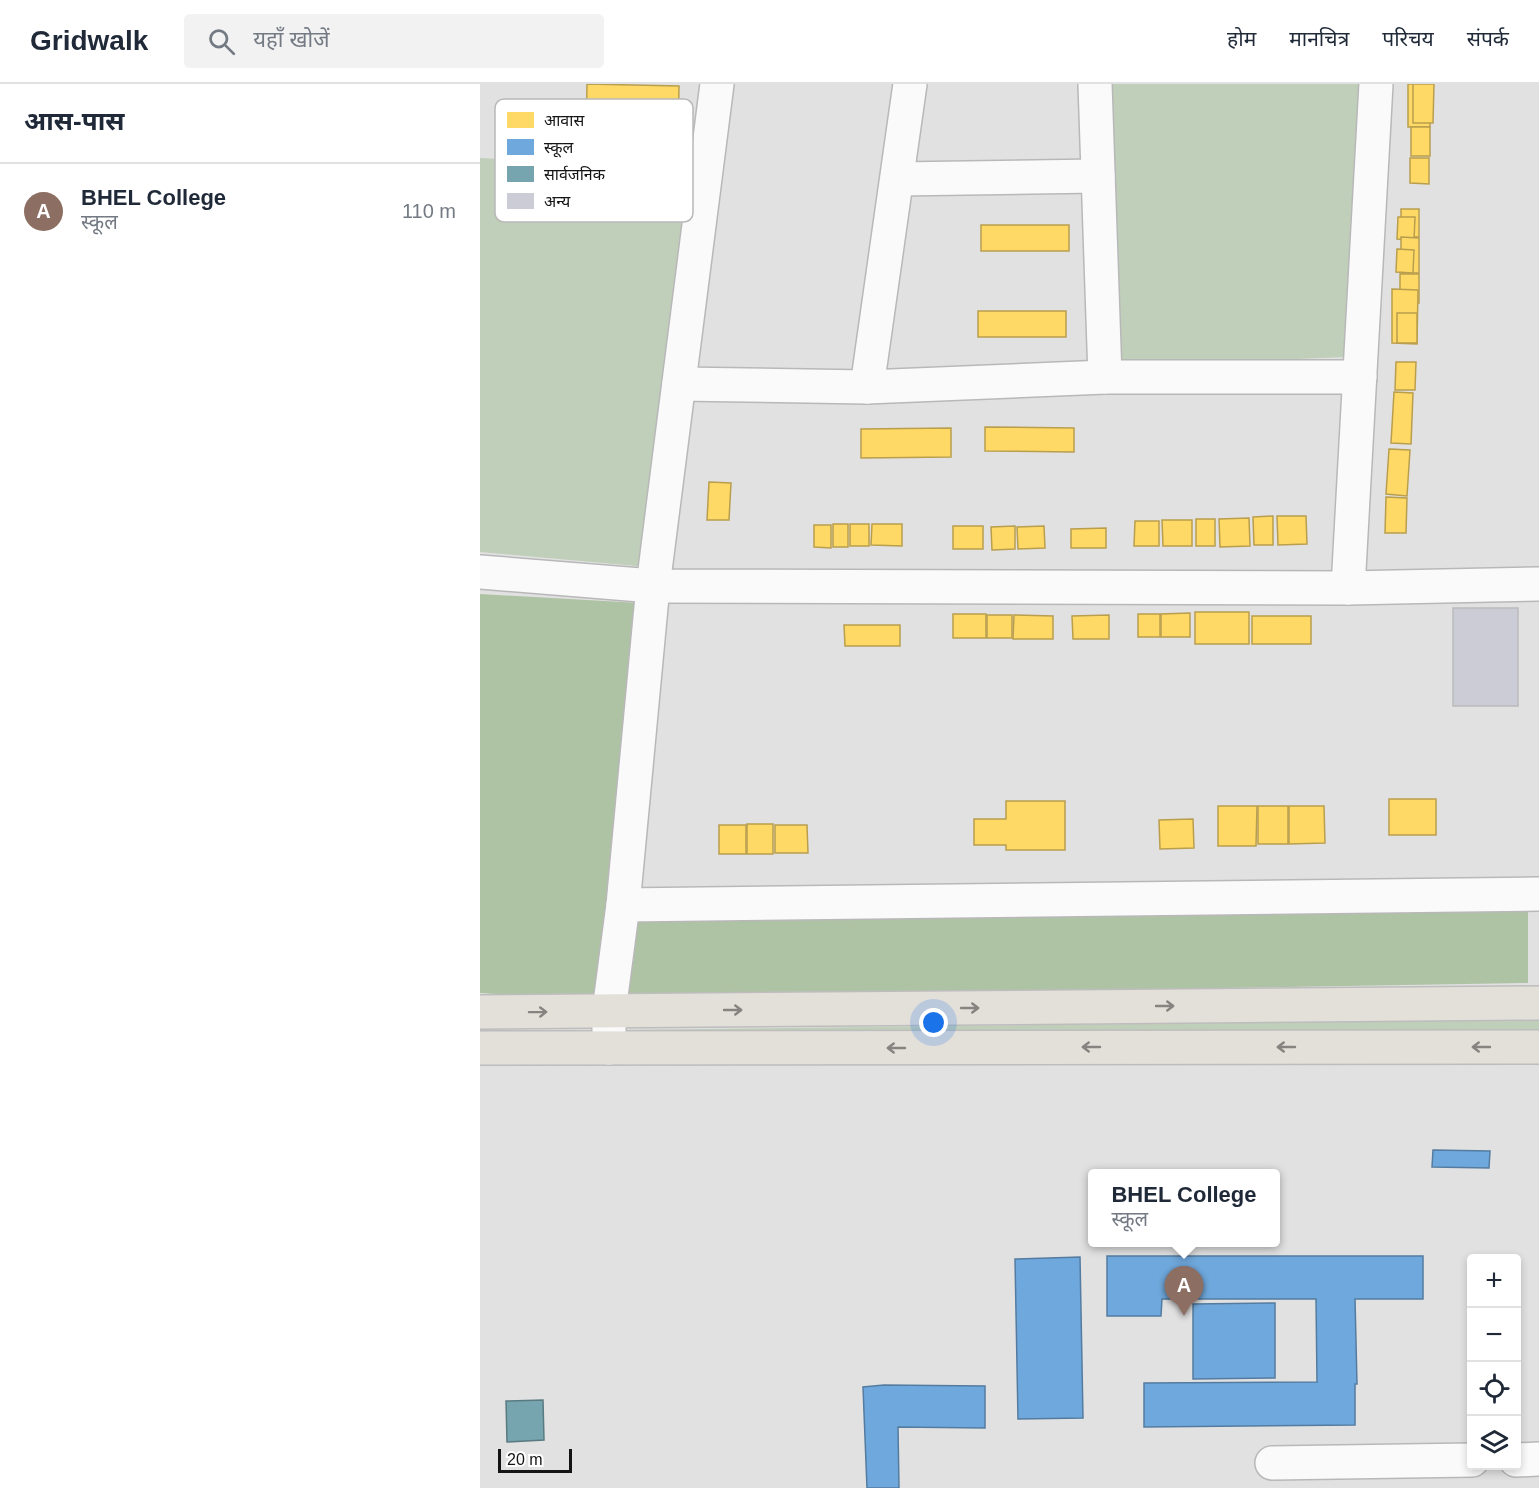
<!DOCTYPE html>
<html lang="hi">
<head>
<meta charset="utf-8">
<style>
  body { margin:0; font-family:Helvetica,"Noto Sans Devanagari",sans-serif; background:#f2f2f3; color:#1f2937 }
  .controls { position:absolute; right:18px; bottom:18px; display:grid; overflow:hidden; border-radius:6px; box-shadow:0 3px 9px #0003 }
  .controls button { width:54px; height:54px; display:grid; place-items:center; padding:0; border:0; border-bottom:2px solid #e0e1e3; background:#fff; color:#1f2937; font:30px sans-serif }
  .scale { position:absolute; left:18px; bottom:15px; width:74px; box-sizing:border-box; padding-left:6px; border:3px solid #151415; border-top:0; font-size:16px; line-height:21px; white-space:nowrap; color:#151415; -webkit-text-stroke:4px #fff; paint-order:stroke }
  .you { position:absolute; left:454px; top:939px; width:21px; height:21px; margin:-15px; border:4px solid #fff; border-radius:50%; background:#1a73e8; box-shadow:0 0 0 9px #1a73e833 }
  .badge { display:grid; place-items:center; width:39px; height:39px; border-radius:50%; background:#0b8043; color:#fff; font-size:20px; font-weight:700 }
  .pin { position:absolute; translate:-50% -50px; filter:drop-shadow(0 2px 3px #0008) }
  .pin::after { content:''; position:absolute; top:32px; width:21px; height:18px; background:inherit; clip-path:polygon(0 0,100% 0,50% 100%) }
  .popup { position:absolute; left:608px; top:1085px; width:192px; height:78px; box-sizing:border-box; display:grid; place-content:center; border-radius:6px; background:#fff; filter:drop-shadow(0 2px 4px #0005); font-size:20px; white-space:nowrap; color:#747a83 }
  .popup b { font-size:22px; color:#1f2937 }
  .popup::after { content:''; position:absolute; left:50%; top:100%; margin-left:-12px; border:12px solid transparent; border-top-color:#fff }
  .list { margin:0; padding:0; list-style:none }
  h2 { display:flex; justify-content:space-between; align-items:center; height:78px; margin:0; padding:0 24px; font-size:26px }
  h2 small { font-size:20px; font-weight:400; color:#747a83 }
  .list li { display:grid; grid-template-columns:39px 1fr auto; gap:18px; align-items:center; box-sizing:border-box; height:96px; padding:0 24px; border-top:2px solid #e0e1e3 }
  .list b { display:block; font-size:22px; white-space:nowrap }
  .list p { margin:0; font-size:20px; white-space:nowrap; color:#747a83 }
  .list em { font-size:20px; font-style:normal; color:#747a83 }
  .icon { flex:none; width:33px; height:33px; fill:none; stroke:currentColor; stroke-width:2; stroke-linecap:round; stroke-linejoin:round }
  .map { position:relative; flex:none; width:1059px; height:1404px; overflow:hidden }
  header { display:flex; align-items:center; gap:36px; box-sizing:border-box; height:84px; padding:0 30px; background:#fff; border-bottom:2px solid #e0e1e3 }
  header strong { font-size:28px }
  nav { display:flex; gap:33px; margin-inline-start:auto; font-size:21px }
  .search { width:420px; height:54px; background:#f2f2f3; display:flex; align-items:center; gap:15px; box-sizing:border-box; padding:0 21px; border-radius:6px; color:#747a83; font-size:22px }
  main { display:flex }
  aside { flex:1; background:#fff }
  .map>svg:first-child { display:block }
</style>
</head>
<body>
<header>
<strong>Gridwalk</strong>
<div class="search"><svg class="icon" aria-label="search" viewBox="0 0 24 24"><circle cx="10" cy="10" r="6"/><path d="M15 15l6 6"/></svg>यहाँ खोजें</div>
<nav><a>होम</a><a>मानचित्र</a><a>परिचय</a><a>संपर्क</a></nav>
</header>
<main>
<aside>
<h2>आस-पास<small></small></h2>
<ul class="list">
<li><span class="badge" style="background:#8d6e63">A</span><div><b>BHEL College</b><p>स्कूल</p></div><em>110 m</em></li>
</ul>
</aside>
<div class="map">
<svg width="1059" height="1404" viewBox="0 0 1059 1404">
  <rect width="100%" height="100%" fill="#e2e1e2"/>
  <g fill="#c0cfb9">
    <path d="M632,0H888L868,273L632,282Z"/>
    <path d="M0,74L64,77L222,76L173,465L157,482L0,468Z"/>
    <path d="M1059,935V949L141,957V946Z"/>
  </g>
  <g fill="#aec3a4">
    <path d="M0,510L160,519L122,916L0,909Z"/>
    <path d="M1048,813V899L143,914L155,825Z"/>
  </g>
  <g fill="#ffd966" stroke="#b99e4e" stroke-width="1.5">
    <path d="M107,0L199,2L198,67L106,66Z"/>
    <path d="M928,0H949L950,43H928Z"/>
    <path d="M933,0H954L953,39H933Z"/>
    <rect x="931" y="43" width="19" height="29"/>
    <path d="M930,74H949V100L930,99Z"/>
    <rect x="921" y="125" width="18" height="28"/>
    <path d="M918,133H935L934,156L917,155Z"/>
    <rect x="501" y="141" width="88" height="26"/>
    <path d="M921,153L939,154V189H921Z"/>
    <path d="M917,165L934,166L933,189L916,188Z"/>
    <rect x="920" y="190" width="19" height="29"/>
    <path d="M912,205L938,206L937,260L912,259Z"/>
    <rect x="498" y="227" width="88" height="26"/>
    <rect x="917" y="229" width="20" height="30"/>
    <path d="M916,278H936L935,306H915Z"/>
    <path d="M914,308L933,309L931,360L911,359Z"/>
    <path d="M505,343L594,344V368L505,367Z"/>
    <path d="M471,344V373L381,374V345Z"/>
    <path d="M909,365L930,366L927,412L906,410Z"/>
    <path d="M229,398L251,399L249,436H227Z"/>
    <path d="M906,413L927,414L926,449H905Z"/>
    <path d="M793,432V461H774L773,433Z"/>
    <path d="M797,432H826L827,460L798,461Z"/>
    <path d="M769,434L770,462L740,463L739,435Z"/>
    <rect x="716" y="435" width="19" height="27"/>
    <path d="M682,436H712V462H683Z"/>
    <path d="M655,437H679V462H654Z"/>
    <rect x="353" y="440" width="15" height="23"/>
    <rect x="370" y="440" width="19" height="22"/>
    <path d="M392,440H422V462L391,461Z"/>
    <path d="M334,441H351V464L334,463Z"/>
    <rect x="473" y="442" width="30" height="23"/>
    <path d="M535,442V465L512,466L511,443Z"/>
    <path d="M564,442L565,464L538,465L537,443Z"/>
    <path d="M626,444V464H591V445Z"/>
    <rect x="715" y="528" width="54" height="32"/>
    <path d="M710,529V553H681V530Z"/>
    <rect x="473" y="530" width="33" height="24"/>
    <rect x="658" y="530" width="22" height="23"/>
    <rect x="507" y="531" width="25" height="23"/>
    <path d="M534,531L573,532V555H533Z"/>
    <path d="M629,531V555H593L592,532Z"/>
    <rect x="772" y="532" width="59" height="28"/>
    <path d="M364,541H420V562H365Z"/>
    <rect x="909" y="715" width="47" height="36"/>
    <path d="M526,717H585V766H526V761H494V735H526Z"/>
    <path d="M738,722H777L776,762H738Z"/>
    <rect x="778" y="722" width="30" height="38"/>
    <path d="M809,722H844L845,759L809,760Z"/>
    <path d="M713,735L714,764L680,765L679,736Z"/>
    <rect x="267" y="740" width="26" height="30"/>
    <rect x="239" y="741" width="27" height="29"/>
    <path d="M295,741H327L328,769H295Z"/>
  </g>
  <g fill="#6fa8dc" stroke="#547ca0" stroke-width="1.5">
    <path d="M953,1066L1010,1067L1009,1084L952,1083Z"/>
    <path d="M627,1172H943V1215H875L877,1300H875V1341L664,1343V1299L837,1298L836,1215H682L681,1232H627Z"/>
    <path d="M600,1173L603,1334L538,1335L535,1175Z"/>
    <path d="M795,1219V1294L713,1295V1220Z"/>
    <path d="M404,1301L505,1302V1344L418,1343L419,1404H387L383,1303Z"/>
  </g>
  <path fill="#76a5af" stroke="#597a81" stroke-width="1.5" d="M63,1316L64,1356L27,1358L26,1317Z"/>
  <rect fill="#cbccd5" stroke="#bbbbbc" stroke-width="1.5" x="973" y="524" width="65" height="98"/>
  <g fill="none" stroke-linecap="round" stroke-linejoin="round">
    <defs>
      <g id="minor">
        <path d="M615,0L625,293"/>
        <path d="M418,95L618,92"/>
        <path d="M199,300L387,303L625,293H880"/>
        <path d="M387,303L430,0"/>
        <path d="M0,488L173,502L868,504L1059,500"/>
        <path d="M868,504L896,0"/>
        <path d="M143,821L1059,810"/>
        <path d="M129,964V927L143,821L173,502L237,0"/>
        <path d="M1036,1376L1059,1375"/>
        <path d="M792,1379L992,1376"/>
      </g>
      <g id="major">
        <path d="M0,928L1059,919"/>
        <path d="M0,964L1059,963"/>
      </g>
    </defs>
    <use href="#minor" stroke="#b9b8b9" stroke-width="36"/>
    <use href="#major" stroke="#bdbdbd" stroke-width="36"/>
    <use href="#minor" stroke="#fbfafb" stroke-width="33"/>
    <use href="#major" stroke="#e3dfd9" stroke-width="33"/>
  </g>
  <defs><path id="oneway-shaft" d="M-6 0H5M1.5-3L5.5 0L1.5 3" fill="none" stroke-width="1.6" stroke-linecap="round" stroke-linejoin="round" transform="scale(1.5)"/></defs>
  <g stroke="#868481">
    <use href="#oneway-shaft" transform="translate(685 922)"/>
    <use href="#oneway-shaft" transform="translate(490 924)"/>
    <use href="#oneway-shaft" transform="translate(253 926)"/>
    <use href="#oneway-shaft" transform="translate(58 928) rotate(-1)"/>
    <use href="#oneway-shaft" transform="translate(611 963) rotate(180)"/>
    <use href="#oneway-shaft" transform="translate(806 963) rotate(180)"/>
    <use href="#oneway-shaft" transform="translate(1001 963) rotate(180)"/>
    <use href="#oneway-shaft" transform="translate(416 964) rotate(180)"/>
  </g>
  <rect x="15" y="15" width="198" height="123" rx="9" fill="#fff" stroke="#b9b8b9" stroke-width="1.5"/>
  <rect x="27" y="28" width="27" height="16" fill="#ffd966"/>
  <rect x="27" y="55" width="27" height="16" fill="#6fa8dc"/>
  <rect x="27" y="82" width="27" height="16" fill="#76a5af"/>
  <rect x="27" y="109" width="27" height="16" fill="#cbccd5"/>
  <g font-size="16" fill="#151415">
    <text x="64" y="42">आवास</text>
    <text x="64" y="69">स्कूल</text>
    <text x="64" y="96">सार्वजनिक</text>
    <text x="64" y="123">अन्य</text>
  </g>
</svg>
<div class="controls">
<button>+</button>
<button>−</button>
<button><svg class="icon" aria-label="locate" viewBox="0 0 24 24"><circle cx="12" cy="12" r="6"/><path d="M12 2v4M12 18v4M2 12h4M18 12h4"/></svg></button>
<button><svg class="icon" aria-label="layers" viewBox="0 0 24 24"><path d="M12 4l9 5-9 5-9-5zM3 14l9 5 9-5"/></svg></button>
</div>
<div class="scale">20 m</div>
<div class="you"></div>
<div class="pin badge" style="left:704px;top:1232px;background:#8d6e63">A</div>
<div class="popup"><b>BHEL College</b>स्कूल</div>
</div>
</main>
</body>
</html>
